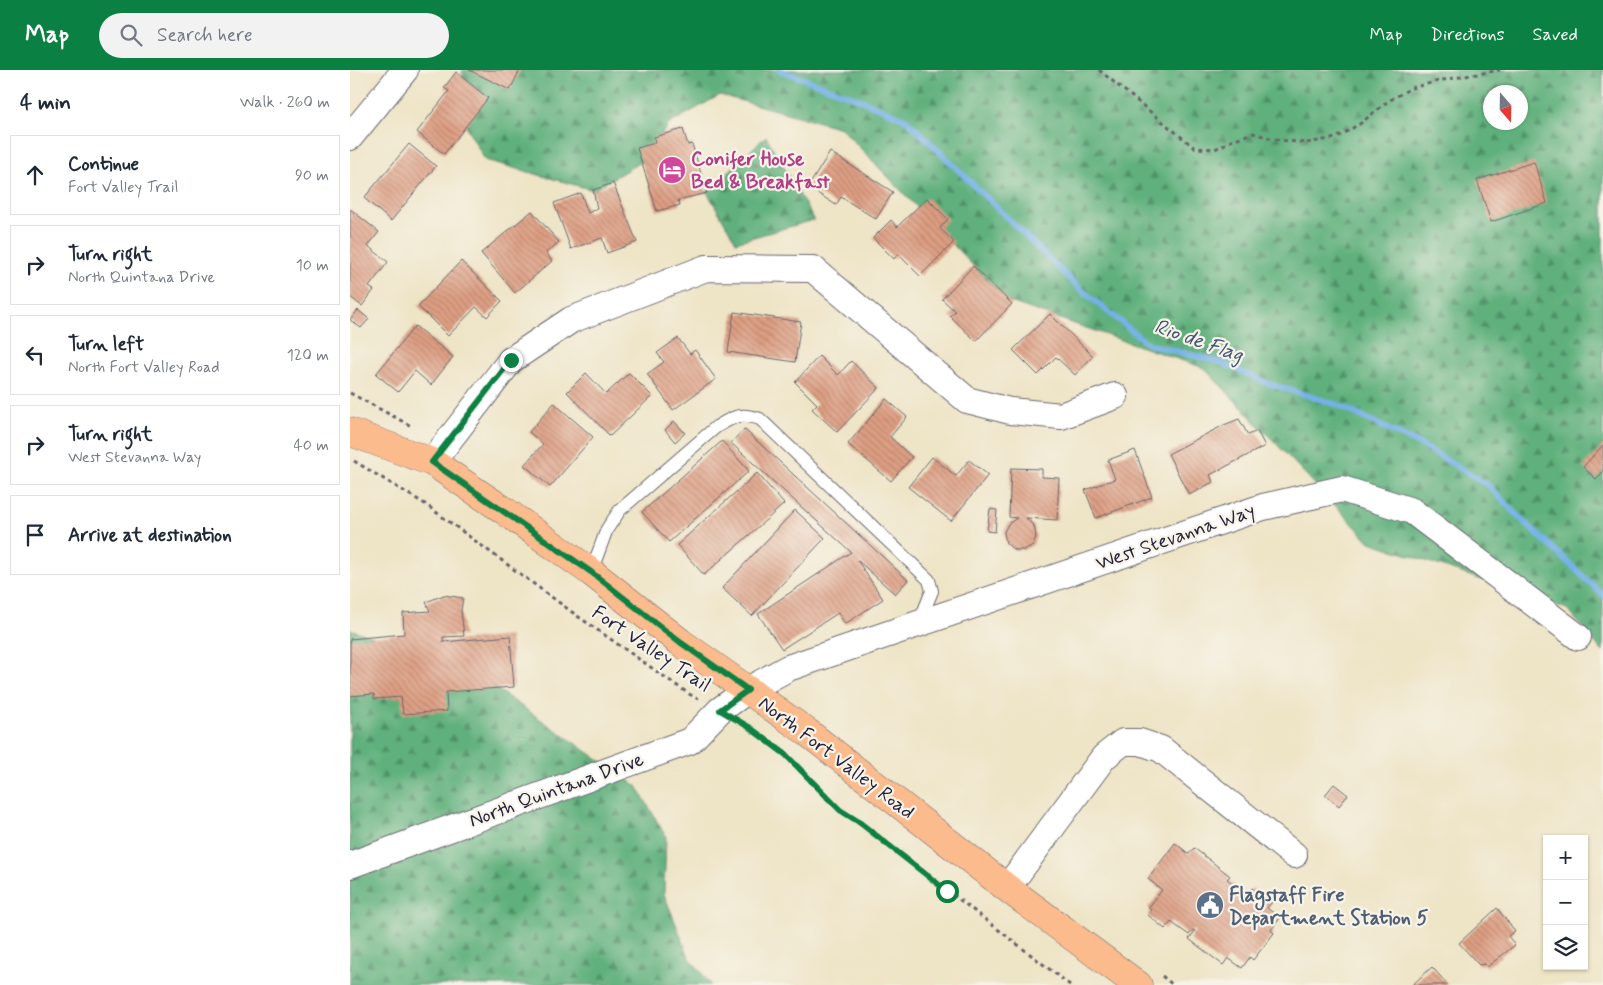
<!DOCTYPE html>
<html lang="en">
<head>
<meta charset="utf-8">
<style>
  body { margin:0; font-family:Mynerve,sans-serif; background:#f2f2f3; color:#1f2937 }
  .controls { position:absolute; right:15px; bottom:15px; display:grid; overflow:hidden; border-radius:0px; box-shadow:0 1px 4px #0004 }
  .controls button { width:45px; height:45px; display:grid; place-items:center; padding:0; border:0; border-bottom:1px solid #e0e1e3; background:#fff; color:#1f2937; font:25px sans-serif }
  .compass { position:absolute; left:1133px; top:15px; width:45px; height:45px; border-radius:50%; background:#fff; box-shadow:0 1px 4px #0004; rotate:160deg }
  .stop { position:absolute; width:15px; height:15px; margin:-11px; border:4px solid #0b8043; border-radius:50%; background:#fff }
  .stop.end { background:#0b8043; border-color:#fff; box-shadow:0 1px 5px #0008 }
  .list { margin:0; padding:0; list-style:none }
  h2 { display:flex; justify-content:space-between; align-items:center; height:65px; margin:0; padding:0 20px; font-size:21px }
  h2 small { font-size:16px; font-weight:400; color:#747a83 }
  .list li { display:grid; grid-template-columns:32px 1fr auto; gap:15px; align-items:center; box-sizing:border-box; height:80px; margin:0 10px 10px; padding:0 10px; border:1px solid #e0e1e3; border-radius:0px }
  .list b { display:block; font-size:19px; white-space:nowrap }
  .list p { margin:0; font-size:16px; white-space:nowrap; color:#747a83 }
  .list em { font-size:16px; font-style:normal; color:#747a83 }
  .icon { flex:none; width:28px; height:28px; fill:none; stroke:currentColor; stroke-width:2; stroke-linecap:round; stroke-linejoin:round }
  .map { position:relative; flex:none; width:1253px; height:915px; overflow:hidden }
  header { display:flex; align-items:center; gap:30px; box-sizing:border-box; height:70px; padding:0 25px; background:#0b8043; color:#fff }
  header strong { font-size:24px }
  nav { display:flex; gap:28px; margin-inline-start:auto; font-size:18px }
  .search { width:350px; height:45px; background:#f2f2f3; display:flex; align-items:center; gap:12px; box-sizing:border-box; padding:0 18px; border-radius:28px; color:#747a83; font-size:19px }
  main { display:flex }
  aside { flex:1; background:#fff }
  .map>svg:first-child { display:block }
</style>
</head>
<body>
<header>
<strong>Map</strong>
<div class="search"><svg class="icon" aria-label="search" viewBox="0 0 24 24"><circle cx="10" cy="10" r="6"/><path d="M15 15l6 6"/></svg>Search here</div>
<nav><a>Map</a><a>Directions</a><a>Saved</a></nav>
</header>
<main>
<aside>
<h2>4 min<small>Walk · 260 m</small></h2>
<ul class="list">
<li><svg class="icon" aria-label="ahead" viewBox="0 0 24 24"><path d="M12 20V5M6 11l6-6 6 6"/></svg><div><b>Continue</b><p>Fort Valley Trail</p></div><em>90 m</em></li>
<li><svg class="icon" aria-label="right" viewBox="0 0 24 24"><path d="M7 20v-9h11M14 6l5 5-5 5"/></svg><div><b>Turn right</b><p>North Quintana Drive</p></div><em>10 m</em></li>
<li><svg class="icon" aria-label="left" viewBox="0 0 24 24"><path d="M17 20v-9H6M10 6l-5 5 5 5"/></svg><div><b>Turn left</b><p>North Fort Valley Road</p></div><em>120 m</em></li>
<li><svg class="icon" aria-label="right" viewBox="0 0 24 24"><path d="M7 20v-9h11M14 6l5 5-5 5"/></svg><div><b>Turn right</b><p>West Stevanna Way</p></div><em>40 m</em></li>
<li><svg class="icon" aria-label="arrive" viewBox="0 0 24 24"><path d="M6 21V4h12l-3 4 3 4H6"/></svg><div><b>Arrive at destination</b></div></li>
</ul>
</aside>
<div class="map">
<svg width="1253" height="915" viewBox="0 0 1253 915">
  <defs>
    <pattern id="forest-firs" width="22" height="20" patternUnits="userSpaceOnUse" patternTransform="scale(1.25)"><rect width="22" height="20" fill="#5fb07c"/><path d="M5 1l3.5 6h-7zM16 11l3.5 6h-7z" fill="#4e8f67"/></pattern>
    <pattern id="building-back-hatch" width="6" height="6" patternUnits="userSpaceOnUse" patternTransform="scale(1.25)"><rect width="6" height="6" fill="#de9f83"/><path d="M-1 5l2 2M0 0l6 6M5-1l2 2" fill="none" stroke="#b4816c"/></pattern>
  </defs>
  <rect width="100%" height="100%" fill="#f7f3e8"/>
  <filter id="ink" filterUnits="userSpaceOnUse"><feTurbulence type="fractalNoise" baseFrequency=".02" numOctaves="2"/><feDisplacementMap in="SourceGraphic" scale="10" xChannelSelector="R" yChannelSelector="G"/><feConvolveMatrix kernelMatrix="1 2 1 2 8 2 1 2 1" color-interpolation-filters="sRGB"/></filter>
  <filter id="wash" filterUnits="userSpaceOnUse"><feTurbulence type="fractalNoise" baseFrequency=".0096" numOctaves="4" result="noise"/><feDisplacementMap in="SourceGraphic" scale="20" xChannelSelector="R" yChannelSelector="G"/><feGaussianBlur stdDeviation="1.12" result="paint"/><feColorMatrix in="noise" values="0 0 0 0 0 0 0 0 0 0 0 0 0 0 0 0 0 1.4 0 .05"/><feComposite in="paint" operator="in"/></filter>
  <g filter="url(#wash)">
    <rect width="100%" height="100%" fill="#eee4c6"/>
    <g fill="url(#forest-firs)" stroke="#40695c" fill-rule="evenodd">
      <path d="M113,0H1253V582L1217,539L1020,472L854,298L657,231L491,58L370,25L319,54L294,90L243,120L135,90L107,40ZM1140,22H1170V52H1140Z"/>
      <path d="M416,66L464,150L386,172L357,122Z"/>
      <path d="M0,559L119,600L287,716L316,767L314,824L339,887L361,915H0Z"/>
    </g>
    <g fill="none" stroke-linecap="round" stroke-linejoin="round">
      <path stroke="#76b1e7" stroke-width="6" d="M429,0L509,29L557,50L729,218L798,274L870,292L917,313L988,335L1073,376L1138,415L1167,445L1253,525"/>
    </g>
    <g id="blocks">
      <g fill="url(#building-back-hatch)">
        <path d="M119,0H170L160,20Z"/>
        <path d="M106,2L138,28L94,84L67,62L99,21L94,18Z"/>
        <path d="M333,59L338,75L342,74L357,123L328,130L330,135L307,141L287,78L305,73L304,67Z"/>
        <path d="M59,74L86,96L41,151L14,128Z"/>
        <path d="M480,82L543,122L526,149L491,127L486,135L458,117Z"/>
        <path d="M1184,92L1197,133L1141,152L1127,110Z"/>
        <path d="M263,113L287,172L257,183L252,168L221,179L204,133L231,123L238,143L247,138L243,120Z"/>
        <path d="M577,128L598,149L590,158L604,172L570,206L548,184L544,189L523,168L541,150L547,157Z"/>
        <path d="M0,139L29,162L18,176L38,192L19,217L24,220L12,236L0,227Z"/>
        <path d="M182,141L209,172L196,183L202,191L165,223L131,183Z"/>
        <path d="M111,191L152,231L137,247L126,237L98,266L68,236Z"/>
        <path d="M623,196L662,234L626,271L600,246L605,241L592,229Z"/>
        <path d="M8,240L19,249L11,258L0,250Z"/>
        <path d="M384,242L451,252L445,292L378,282Z"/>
        <path d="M700,244L743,286L725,305L706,287L688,305L663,280Z"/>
        <path d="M65,256L103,287L81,315L65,301L48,322L26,304Z"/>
        <path d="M328,268L340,284L345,280L366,309L323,340L297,304L314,292L307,283Z"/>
        <path d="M469,286L488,305L501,291L529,318L487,362L462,339L467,334L445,312Z"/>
        <path d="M236,303L256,324L279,303L302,326L260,366L217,322Z"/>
        <path d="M536,329L557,347L540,367L562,387L541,411L498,374Z"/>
        <path d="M204,333L243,367L200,417L174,395L193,374L179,362Z"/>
        <path d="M889,349L898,365L907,361L915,376L860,405L863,412L839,425L818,384L874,355Z"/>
        <path d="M324,351L335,363L325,372L315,360Z"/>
        <path d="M394,359L558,510L545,524L507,490L533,529L495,554L488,543L432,579L408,544L501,482L381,373Z"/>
        <path d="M372,371L399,401L319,472L292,442Z"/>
        <path d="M1253,375V402L1246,409L1233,397Z"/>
        <path d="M785,380L802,427L746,448L735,420L765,409L758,390Z"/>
        <path d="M582,387L606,406L619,390L638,405L601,451L558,417Z"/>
        <path d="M661,398L692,399V407L709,408L707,450L676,448L684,456L686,466L683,475L674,480H664L656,473L654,462L658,454L667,448L659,447Z"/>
        <path d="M407,403L434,434L354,505L327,475Z"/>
        <path d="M640,439L647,440L645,462L637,461Z"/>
        <path d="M445,440L475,468L402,546L372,518Z"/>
        <path d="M94,525L113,528L111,540L114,566L93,567V572L160,566L164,617L96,622L97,641L53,644L51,627L24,629V624L0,626V569L54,564L53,543L80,541L76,532Z"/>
        <path d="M984,714L998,725L989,736L975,725Z"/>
        <path d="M825,773L839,784L844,778L880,806L877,809L897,825L902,818L922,832L917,838L930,848L921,860L924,863L903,890L900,887L892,898L878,888L873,895L839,869L845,861L843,860L839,865L821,852L815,859L798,845L801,840L798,838L812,820L798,809Z"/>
        <path d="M1147,838L1165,861L1158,866L1165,875L1137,897L1134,894L1129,895L1109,873Z"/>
        <path d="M1082,897L1098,915H1062Z"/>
      </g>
    </g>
  </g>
  <g filter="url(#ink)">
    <use href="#blocks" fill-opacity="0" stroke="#69666c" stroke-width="1"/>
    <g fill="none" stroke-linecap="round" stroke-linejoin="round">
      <defs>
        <path id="lane" d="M241,502L257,459L270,440L366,357C384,347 389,342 410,349L579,510L582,521L569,553"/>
        <g id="street">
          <path d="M0,67L55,0"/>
          <path d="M82,392L161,290L221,250L356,198L463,199L617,330L660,341L711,346L765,326"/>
          <path d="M0,795L340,671L370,640L398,620L438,598L913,437L992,419L1062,441L1228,567"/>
          <path d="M657,818L754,687L773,672H790L811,679L944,785"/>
        </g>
        <path id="primary" d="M0,362L82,392L155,441L241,502L330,572L457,662L657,818L788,915"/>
      </defs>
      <use href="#lane" stroke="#69666c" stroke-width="14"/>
      <use href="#street" stroke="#69666c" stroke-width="28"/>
      <use href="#primary" stroke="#69666c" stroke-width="29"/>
      <g stroke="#69666c" stroke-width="3" stroke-dasharray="4 4" stroke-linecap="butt">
        <path d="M749,0L845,78L865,79L885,69L903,63L923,69L956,73L986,68L1011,53L1037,32L1061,18L1093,10L1150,0"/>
        <path d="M0,323L63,357"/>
        <path d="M4,391L75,434L226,545L339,624L348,629"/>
        <path d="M393,653L435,684L474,726L490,740L509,752L720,915"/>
        <path d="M812,906L823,915"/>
      </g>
      <use href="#lane" stroke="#fff" stroke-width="12"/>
      <use href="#street" stroke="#fff" stroke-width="26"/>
      <use href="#primary" stroke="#fbbb8c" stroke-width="28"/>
    </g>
  </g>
  <g fill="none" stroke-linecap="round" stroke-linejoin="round" filter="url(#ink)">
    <path stroke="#0b8043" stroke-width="6" d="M161,290L82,392L241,502L330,572L398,620L370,640L399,657L435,684L490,740L509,752L597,821"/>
  </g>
  <defs>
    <symbol id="hotel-disc" viewBox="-11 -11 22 22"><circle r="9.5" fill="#d1479c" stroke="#f7f3e8"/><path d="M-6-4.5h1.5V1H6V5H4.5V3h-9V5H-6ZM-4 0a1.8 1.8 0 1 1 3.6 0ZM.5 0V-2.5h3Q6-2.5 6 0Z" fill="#fff"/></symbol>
    <symbol id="civic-disc" viewBox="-11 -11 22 22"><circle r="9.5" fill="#5c6f8a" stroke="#f7f3e8"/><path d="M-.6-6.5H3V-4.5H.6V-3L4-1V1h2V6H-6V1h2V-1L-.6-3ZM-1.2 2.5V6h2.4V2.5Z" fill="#fff"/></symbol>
  </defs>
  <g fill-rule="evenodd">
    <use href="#hotel-disc" x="306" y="84" width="32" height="32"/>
    <use href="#civic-disc" x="844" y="819" width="32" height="32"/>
  </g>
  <g text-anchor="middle" stroke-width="4.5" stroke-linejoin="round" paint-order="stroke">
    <g font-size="20" font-weight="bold" fill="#b23c85" stroke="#f7f3e8" text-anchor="start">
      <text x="341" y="95">Conifer House<tspan x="341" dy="23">Bed &amp; Breakfast</tspan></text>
    </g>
    <g font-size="20" fill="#22223b" stroke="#f7f3e8">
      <text transform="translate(825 466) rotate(-19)" y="7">West Stevanna Way</text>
      <text transform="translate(302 578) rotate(34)" y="7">Fort Valley Trail</text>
      <text transform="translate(487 687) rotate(37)" y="7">North Fort Valley Road</text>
      <text transform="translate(206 719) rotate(-20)" y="7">North Quintana Drive</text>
    </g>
    <g font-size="20" font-weight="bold" fill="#4e5e75" stroke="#f7f3e8" text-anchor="start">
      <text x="879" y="831">Flagstaff Fire<tspan x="879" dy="23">Department Station 5</tspan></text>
    </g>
    <g font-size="21" font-style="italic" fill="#3f5477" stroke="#f7f3e8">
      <text transform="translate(849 270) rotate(19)" y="7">Rio de Flag</text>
    </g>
  </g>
</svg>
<div class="controls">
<button>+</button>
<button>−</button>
<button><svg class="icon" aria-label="layers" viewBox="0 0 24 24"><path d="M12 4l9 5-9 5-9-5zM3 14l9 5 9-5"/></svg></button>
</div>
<svg class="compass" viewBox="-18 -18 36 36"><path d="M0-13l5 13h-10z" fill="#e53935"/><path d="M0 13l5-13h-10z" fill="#747a83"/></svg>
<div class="stop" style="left:597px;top:821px"></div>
<div class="stop end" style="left:161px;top:290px"></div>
</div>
</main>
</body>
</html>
